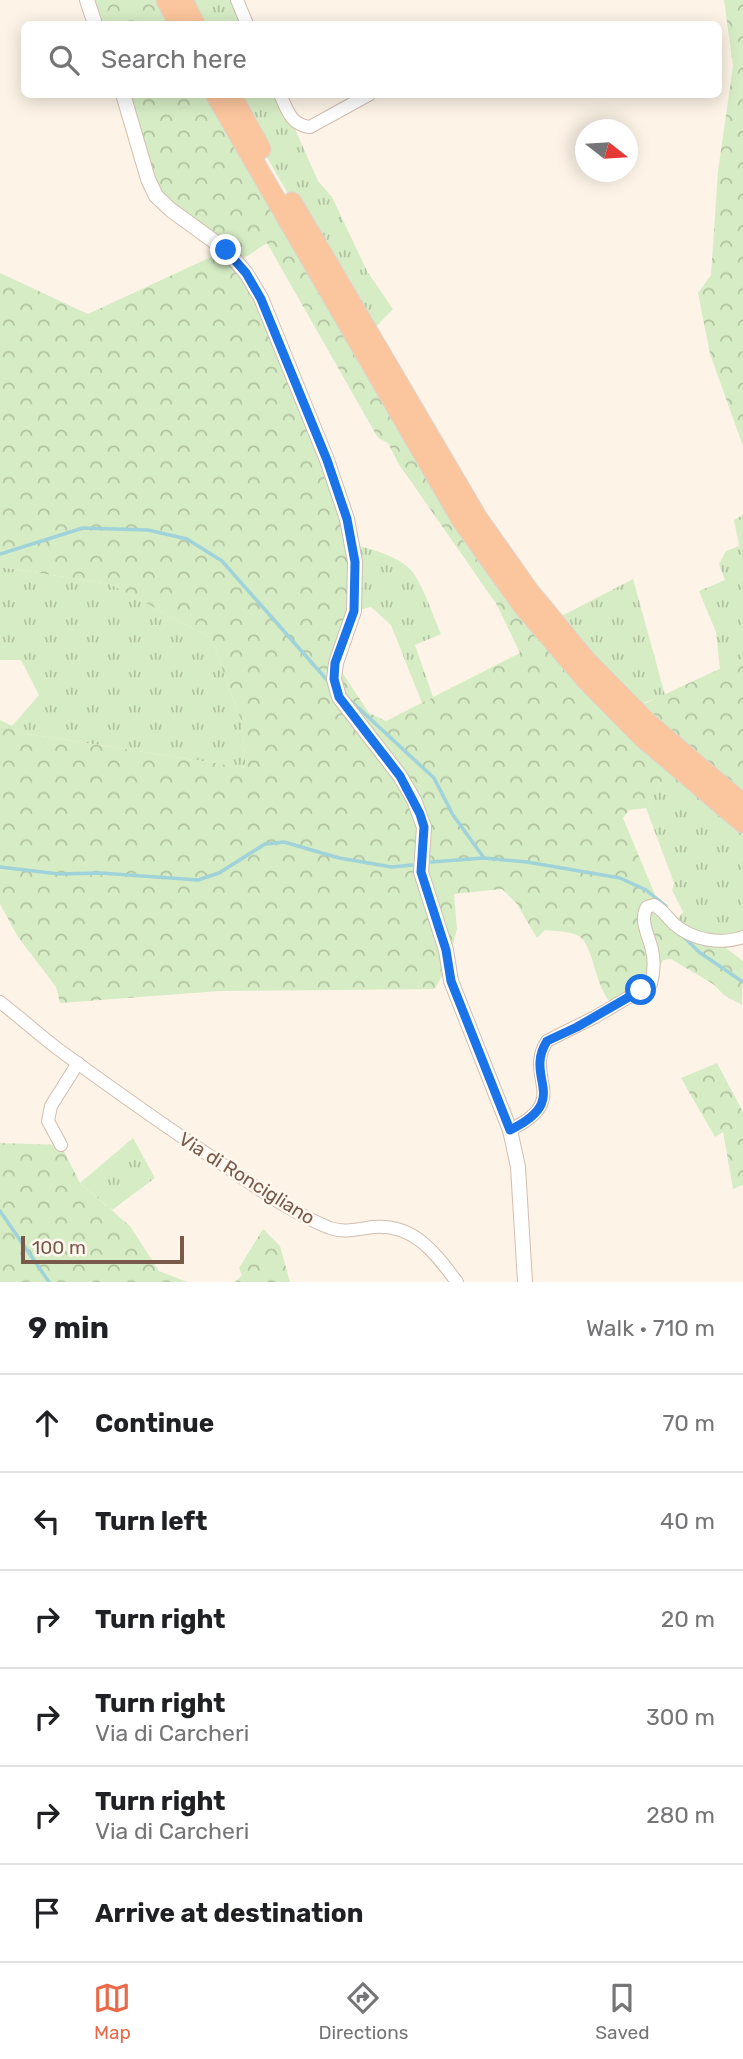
<!DOCTYPE html>
<html lang="en">
<head>
<meta charset="utf-8">
<style>
  body { margin:0; font-family:Rubik,sans-serif; background:#f2f2f2; color:#202124 }
  .compass { position:absolute; left:575px; top:119px; width:63px; height:63px; border-radius:50%; background:#fff; box-shadow:0 4px 18px #0003; rotate:107deg }
  .scale { position:absolute; left:21px; bottom:18px; width:163px; box-sizing:border-box; padding-left:7px; border:4px solid #78594a; border-top:0; font-size:19px; line-height:24px; white-space:nowrap; color:#78594a; -webkit-text-stroke:5px #fff8ee; paint-order:stroke }
  .stop { position:absolute; width:21px; height:21px; margin:-16px; border:5px solid #1a73e8; border-radius:50%; background:#fff }
  .stop.end { background:#1a73e8; border-color:#fff; box-shadow:0 2px 7px #0008 }
  .list { margin:0; padding:0; list-style:none }
  h2 { display:flex; justify-content:space-between; align-items:center; height:91px; margin:0; padding:0 28px; font-size:30px }
  h2 small { font-size:23px; font-weight:400; color:#757577 }
  .list li { display:grid; grid-template-columns:46px 1fr auto; gap:21px; align-items:center; box-sizing:border-box; height:98px; padding:0 28px; border-top:2px solid #e0e0e0 }
  .list b { display:block; font-size:26px; white-space:nowrap }
  .list p { margin:0; font-size:23px; white-space:nowrap; color:#757577 }
  .list em { font-size:23px; font-style:normal; color:#757577 }
  .icon { flex:none; width:38px; height:38px; fill:none; stroke:currentColor; stroke-width:2; stroke-linecap:round; stroke-linejoin:round }
  .map { position:relative; flex:none; width:743px; height:1282px; overflow:hidden }
  .search { position:absolute; background:#fff; box-shadow:0 4px 18px #0003; left:21px; right:21px; top:21px; height:77px; display:flex; align-items:center; gap:18px; box-sizing:border-box; padding:0 24px; border-radius:10px; color:#757577; font-size:26px }
  .sheet { height:679px; background:#fff }
  nav { display:flex; justify-content:space-around; align-items:center; box-sizing:border-box; height:98px; border-top:2px solid #e0e0e0; background:#fff; font-size:19px; color:#757577 }
  nav a { display:grid; justify-items:center; gap:4px }
  nav .on { color:#ea6949 }
  .map>svg:first-child { display:block }
</style>
</head>
<body>
<div class="map">
<svg width="743" height="1282" viewBox="0 0 743 1282">
  <defs>
    <pattern id="grass-tufts" width="24" height="20" patternUnits="userSpaceOnUse" patternTransform="scale(1.75)"><rect width="24" height="20" fill="#d5ecc4"/><path d="M3 7l-1-3M5 7V3M7 7l1-3M15 17l-1-3M17 17v-4M19 17l1-3" fill="none" stroke="#b2c2a1"/></pattern>
    <pattern id="forest-crowns" width="20" height="18" patternUnits="userSpaceOnUse" patternTransform="scale(1.75)"><rect width="20" height="18" fill="#d5ecc4"/><path d="M2 6a3 3 0 1 1 6 0M12 15a3 3 0 1 1 6 0" fill="none" stroke="#b2c2a1"/></pattern>
  </defs>
  <rect width="100%" height="100%" fill="#fdf4e7"/>
  <g fill="url(#grass-tufts)">
    <path d="M183,0H237L247,24H195Z"/>
    <path d="M231,95H280L318,181L332,197L367,271L393,309L369,334Z"/>
    <path d="M743,515V658L720,669L716,632L699,591L725,580L719,564L726,551L739,546L734,520Z"/>
    <path d="M352,544C370,549 395,555 409,568C422,581 433,616 441,634L415,645L433,697L422,703L391,625L371,607L354,611Z"/>
    <path d="M0,567L110,584L211,638L242,723L246,768L29,734L12,726L39,695L21,660H0Z"/>
    <path d="M633,579L665,695L632,707L552,621Z"/>
    <path d="M672,764L743,823V937L717,941L674,924L683,912L672,890L674,883L646,808Z"/>
    <path d="M133,1138L155,1178L112,1210L80,1183Z"/>
  </g>
  <g fill="url(#forest-crowns)" fill-rule="evenodd">
    <path d="M87,0H166L179,24H95Z"/>
    <path d="M724,0H743V446L710,354L698,293L711,275L718,171L733,66Z"/>
    <path d="M123,95H215L462,521L672,764L646,808L629,810L623,818L661,909L674,924L717,941L743,961L742,1005L724,995L713,984L671,959L663,960L651,984L614,1006C593,988 595,943 577,935C568,931 555,931 545,930L537,938L517,904L502,889L454,894L457,929L448,964L435,989L220,991L60,1003L56,987L18,937L0,904V720L29,734L246,768L242,723L211,638L110,584L0,567V273L88,314L226,250L156,196ZM267,243L378,438L388,443L398,463L497,605L520,653L386,721L369,713L336,663L354,611L347,519L246,273L238,262Z"/>
    <path d="M743,658V804L632,707L646,703Z"/>
    <path d="M717,1063L743,1112V1185L733,1189L723,1132L715,1137L681,1078Z"/>
    <path d="M0,1143L61,1145L80,1183L130,1226L159,1271L187,1282H0Z"/>
    <path d="M263,1229L280,1246L290,1282H235L242,1275L239,1268Z"/>
  </g>
  <g fill="none" stroke-linecap="round" stroke-linejoin="round">
    <g stroke="#a0d2da" stroke-width="3.5">
      <path d="M0,554L83,528L148,530L187,539L222,561L327,680"/>
      <path d="M351,701L434,778L453,815L484,858"/>
      <path d="M431,862L484,858L527,862L620,878L646,890L666,906"/>
      <path d="M0,867L59,874L101,873L198,880L219,873L265,844L284,842L339,858L392,867L412,865"/>
      <path d="M684,937L699,952L743,982"/>
      <path d="M0,1211L49,1282"/>
    </g>
    <defs>
      <g id="minor">
        <path d="M237,0L247,24"/>
        <path d="M280,94C287,110 291,125 310,127L370,94"/>
        <path d="M0,1002C20,1017 38,1034 58,1049C110,1087 162,1124 216,1160C252,1184 289,1212 330,1228C344,1233 358,1229 373,1227C414,1223 435,1253 457,1282"/>
        <path d="M510,1130C573,1099 523,1078 547,1041L595,1017L651,984C654,972 655,962 652,950C649,936 639,920 647,907L654,905C663,910 667,917 674,924C692,940 721,945 743,937"/>
        <path d="M61,1145L48,1121L51,1106L78,1063"/>
      </g>
      <g id="tertiary">
        <path d="M87,0L95,24"/>
        <path d="M123,94L148,179L156,196L171,210L226,250L246,273L261,298L327,460L347,519L355,562L354,611L336,663L334,679L339,697L400,776L414,800L424,827L421,872L446,950L451,981L510,1130L518,1167L525,1282"/>
      </g>
      <g id="trunk">
        <path d="M166,0L179,24"/>
        <path d="M183,0L195,24"/>
        <path d="M215,94L462,521L522,605L586,680L642,737L743,823"/>
        <path d="M231,94L261,149"/>
        <path d="M292,202L477,517L529,591L586,660L647,722L743,804"/>
      </g>
    </defs>
    <use href="#minor" stroke="#d2bdaf" stroke-width="14"/>
    <use href="#tertiary" stroke="#d2bdaf" stroke-width="16"/>
    <use href="#trunk" stroke="#dcd4d0" stroke-width="21"/>
    <use href="#minor" stroke="#fff" stroke-width="12"/>
    <use href="#tertiary" stroke="#fff" stroke-width="14"/>
    <use href="#trunk" stroke="#fbc59d" stroke-width="19"/>
  </g>
  <g fill="none" stroke-linecap="round" stroke-linejoin="round">
    <path stroke="#1a73e8" stroke-width="9" d="M226,250L246,273L261,299L327,460L347,519L355,562L354,611L335,663L334,679L339,697L400,776L420,814L424,827L421,872L446,950L451,981L510,1130C573,1099 523,1079 547,1041L577,1027L641,990"/>
  </g>
  <g text-anchor="middle" stroke-width="5" stroke-linejoin="round" paint-order="stroke">
    <g font-size="19" fill="#78594a" stroke="#fff8ee">
      <text transform="translate(247 1178) rotate(32)" y="7">Via di Roncigliano</text>
    </g>
  </g>
</svg>
<svg class="compass" viewBox="-18 -18 36 36"><path d="M0-13l5 13h-10z" fill="#e53935"/><path d="M0 13l5-13h-10z" fill="#757577"/></svg>
<div class="scale">100 m</div>
<div class="stop" style="left:641px;top:990px"></div>
<div class="stop end" style="left:226px;top:250px"></div>
<div class="search"><svg class="icon" aria-label="search" viewBox="0 0 24 24"><circle cx="10" cy="10" r="6"/><path d="M15 15l6 6"/></svg>Search here</div>
</div>
<section class="sheet">
<h2>9 min<small>Walk · 710 m</small></h2>
<ul class="list">
<li><svg class="icon" aria-label="ahead" viewBox="0 0 24 24"><path d="M12 20V5M6 11l6-6 6 6"/></svg><div><b>Continue</b></div><em>70 m</em></li>
<li><svg class="icon" aria-label="left" viewBox="0 0 24 24"><path d="M17 20v-9H6M10 6l-5 5 5 5"/></svg><div><b>Turn left</b></div><em>40 m</em></li>
<li><svg class="icon" aria-label="right" viewBox="0 0 24 24"><path d="M7 20v-9h11M14 6l5 5-5 5"/></svg><div><b>Turn right</b></div><em>20 m</em></li>
<li><svg class="icon" aria-label="right" viewBox="0 0 24 24"><path d="M7 20v-9h11M14 6l5 5-5 5"/></svg><div><b>Turn right</b><p>Via di Carcheri</p></div><em>300 m</em></li>
<li><svg class="icon" aria-label="right" viewBox="0 0 24 24"><path d="M7 20v-9h11M14 6l5 5-5 5"/></svg><div><b>Turn right</b><p>Via di Carcheri</p></div><em>280 m</em></li>
<li><svg class="icon" aria-label="arrive" viewBox="0 0 24 24"><path d="M6 21V4h12l-3 4 3 4H6"/></svg><div><b>Arrive at destination</b></div></li>
</ul>
</section>
<nav>
<a class="on"><svg class="icon" aria-label="map" viewBox="0 0 24 24"><path d="M3 6l6-2 6 2 6-2v14l-6 2-6-2-6 2zM9 4v14M15 6v14"/></svg>Map</a>
<a><svg class="icon" aria-label="directions" viewBox="0 0 24 24"><path d="M12 3l9 9-9 9-9-9zM9 14v-3h6M13 9l2 2-2 2"/></svg>Directions</a>
<a><svg class="icon" aria-label="saved" viewBox="0 0 24 24"><path d="M7 4h10v16l-5-4-5 4z"/></svg>Saved</a>
</nav>
</body>
</html>
